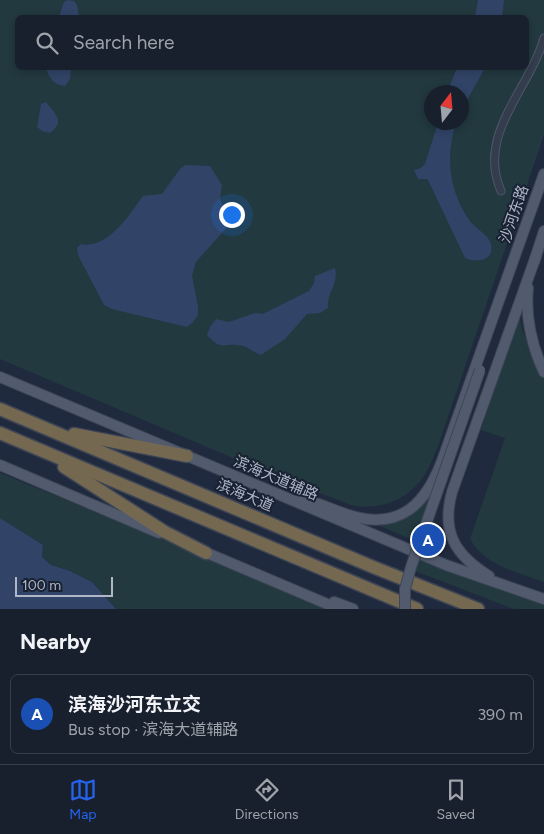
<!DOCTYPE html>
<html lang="en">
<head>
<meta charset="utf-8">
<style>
  body { margin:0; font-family:Figtree,"Noto Sans SC",sans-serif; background:#252d3a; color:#f1f3f6 }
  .compass { position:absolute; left:424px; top:85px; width:45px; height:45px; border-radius:50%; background:#18202e; box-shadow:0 2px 8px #0003; rotate:16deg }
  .scale { position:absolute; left:15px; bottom:12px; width:98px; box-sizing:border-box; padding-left:5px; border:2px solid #afb7c9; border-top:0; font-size:14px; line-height:18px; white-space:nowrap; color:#afb7c9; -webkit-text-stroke:4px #192232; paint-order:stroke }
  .you { position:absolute; left:231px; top:214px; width:18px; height:18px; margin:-12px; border:4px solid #fff; border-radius:50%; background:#1a73e8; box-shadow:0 0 0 8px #1a73e833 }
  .badge { display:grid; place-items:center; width:32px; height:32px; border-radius:50%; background:#2563eb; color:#fff; font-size:16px; font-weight:700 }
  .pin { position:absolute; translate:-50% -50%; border:2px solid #fff; box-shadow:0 1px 5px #0006 }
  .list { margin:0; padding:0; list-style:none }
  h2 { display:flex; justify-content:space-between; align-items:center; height:65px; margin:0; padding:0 20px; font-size:21px }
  h2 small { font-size:16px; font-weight:400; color:#9fa3aa }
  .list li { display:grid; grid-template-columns:32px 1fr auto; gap:15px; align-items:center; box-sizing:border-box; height:80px; margin:0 10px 10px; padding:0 10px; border:1px solid #363e4a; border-radius:8px }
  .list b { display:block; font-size:19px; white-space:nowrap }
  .list p { margin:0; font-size:16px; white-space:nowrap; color:#9fa3aa }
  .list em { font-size:16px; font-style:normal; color:#9fa3aa }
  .icon { flex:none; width:28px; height:28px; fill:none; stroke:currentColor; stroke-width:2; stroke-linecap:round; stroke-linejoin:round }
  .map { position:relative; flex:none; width:544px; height:609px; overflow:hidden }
  .search { position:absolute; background:#18202e; box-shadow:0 2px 8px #0003; left:15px; right:15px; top:15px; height:55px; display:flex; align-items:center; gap:12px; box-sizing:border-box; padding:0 18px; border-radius:8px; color:#9fa3aa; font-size:19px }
  .sheet { height:155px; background:#18202e }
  nav { display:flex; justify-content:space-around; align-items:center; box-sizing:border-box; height:70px; border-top:1px solid #363e4a; background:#18202e; font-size:14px; color:#9fa3aa }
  nav a { display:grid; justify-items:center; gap:2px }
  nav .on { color:#2563eb }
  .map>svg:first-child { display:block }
</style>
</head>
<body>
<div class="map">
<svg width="544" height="609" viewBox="0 0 544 609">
  <rect width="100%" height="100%" fill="#202a3e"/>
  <g fill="#22393f" fill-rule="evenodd">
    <path d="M0,0H544V135L437,449C432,460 428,471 421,480C405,501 377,511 351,505L278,477L0,359ZM18,18H526V68H18ZM432,92H462V122H432Z"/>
    <path d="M519,315L522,330L544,379V582C518,573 484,565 470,539L505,438L481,430Z"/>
    <path d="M0,473L332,609H116L92,582L70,571L51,565L42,557L43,545L0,518Z"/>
    <path d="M433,492L417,542L376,524C401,522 418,513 433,492Z"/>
    <path d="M419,557L544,604V609H514L415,571Z"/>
  </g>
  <g fill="#314467">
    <path d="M67,0L74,1L77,5L79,17H59L64,2Z"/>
    <path d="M478,0H504L502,17H475Z"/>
    <path d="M46,68H71L70,79L65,86C54,85 49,78 46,68Z"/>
    <path d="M457,68H485L462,109V92H447Z"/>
    <path d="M46,102C55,114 66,121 50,133L42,131L37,127L41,104Z"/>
    <path d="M438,123H456C445,156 449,192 470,221C476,229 488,234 491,244C495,261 476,263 465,258L429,182L427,179H418L414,170L421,168L425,164Z"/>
    <path d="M185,165L210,166L222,185L220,199L228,219L227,227L196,262L192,275L198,307V315L193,322L187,327L112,309L104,305L78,255L77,248L81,244C107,250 130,214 143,196L162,194L180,169Z"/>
    <path d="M335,268C339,284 326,294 328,308L320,313L307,314L285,339L261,355C254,353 250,348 243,346C225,341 223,353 207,335L210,327L216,319L229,322L255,313L263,314L309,291L314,283L315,276Z"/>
    <path d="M0,518L43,545L42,557L51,565L70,571L92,582L116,609H0Z"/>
  </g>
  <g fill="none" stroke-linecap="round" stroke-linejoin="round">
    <defs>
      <path id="street" d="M501,191C476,134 530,89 544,38"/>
      <g id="primary">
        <path d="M534,262L544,231"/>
        <path d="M528,288C525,316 532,347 544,372"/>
        <path d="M0,377L446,565L544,599"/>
        <path d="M0,465L159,533"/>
        <path d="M301,498C319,503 335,511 352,516C401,530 426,503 442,461L544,174"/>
        <path d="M200,550L339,609"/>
        <path d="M489,576C455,555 441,532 452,492L536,256"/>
        <path d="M334,602L353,609"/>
      </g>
      <g id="highway">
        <path d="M0,409L373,567L478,609"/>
        <path d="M0,433L417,609"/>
        <path d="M74,434L187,456"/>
        <path d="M64,467L165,532L206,553"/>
      </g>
    </defs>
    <use href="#street" stroke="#4f5768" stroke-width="9"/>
    <use href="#primary" stroke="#3d4656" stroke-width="12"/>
    <use href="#highway" stroke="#3c4455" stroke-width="15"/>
    <use href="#street" stroke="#343d4d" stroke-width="7"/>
    <use href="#primary" stroke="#525b6e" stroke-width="10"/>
    <use href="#highway" stroke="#746950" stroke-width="12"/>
    <defs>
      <path id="primary-bridge" d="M405,609V589L411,567L480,370"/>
    </defs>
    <use href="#primary-bridge" stroke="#3d4656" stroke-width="12" stroke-linecap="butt"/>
    <use href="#primary-bridge" stroke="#525b6e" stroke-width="10"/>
  </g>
  <g text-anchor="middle" stroke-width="4" stroke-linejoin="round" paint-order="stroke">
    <g font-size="15" fill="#afb7c9" stroke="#192232">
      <text transform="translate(514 214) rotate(-71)" y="5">沙河东路</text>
      <text transform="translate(276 478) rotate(23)" y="5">滨海大道辅路</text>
      <text transform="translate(245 495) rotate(23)" y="5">滨海大道</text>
    </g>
  </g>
</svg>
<svg class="compass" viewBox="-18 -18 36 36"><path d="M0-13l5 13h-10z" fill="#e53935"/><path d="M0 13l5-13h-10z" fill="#9fa3aa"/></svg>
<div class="scale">100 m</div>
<div class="you"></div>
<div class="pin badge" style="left:428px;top:540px;background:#1a4fb4">A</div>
<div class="search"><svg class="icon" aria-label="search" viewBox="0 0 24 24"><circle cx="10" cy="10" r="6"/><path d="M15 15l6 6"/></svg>Search here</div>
</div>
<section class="sheet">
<h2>Nearby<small></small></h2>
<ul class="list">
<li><span class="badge" style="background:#1a4fb4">A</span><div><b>滨海沙河东立交</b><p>Bus stop · 滨海大道辅路</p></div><em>390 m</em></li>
</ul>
</section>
<nav>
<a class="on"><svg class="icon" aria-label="map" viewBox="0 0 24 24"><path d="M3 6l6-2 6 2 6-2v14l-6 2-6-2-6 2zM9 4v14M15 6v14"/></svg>Map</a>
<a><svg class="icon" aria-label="directions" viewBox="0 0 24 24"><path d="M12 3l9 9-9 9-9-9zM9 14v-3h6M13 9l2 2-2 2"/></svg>Directions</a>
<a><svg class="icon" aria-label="saved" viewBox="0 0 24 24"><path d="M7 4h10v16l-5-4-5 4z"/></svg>Saved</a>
</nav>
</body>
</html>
